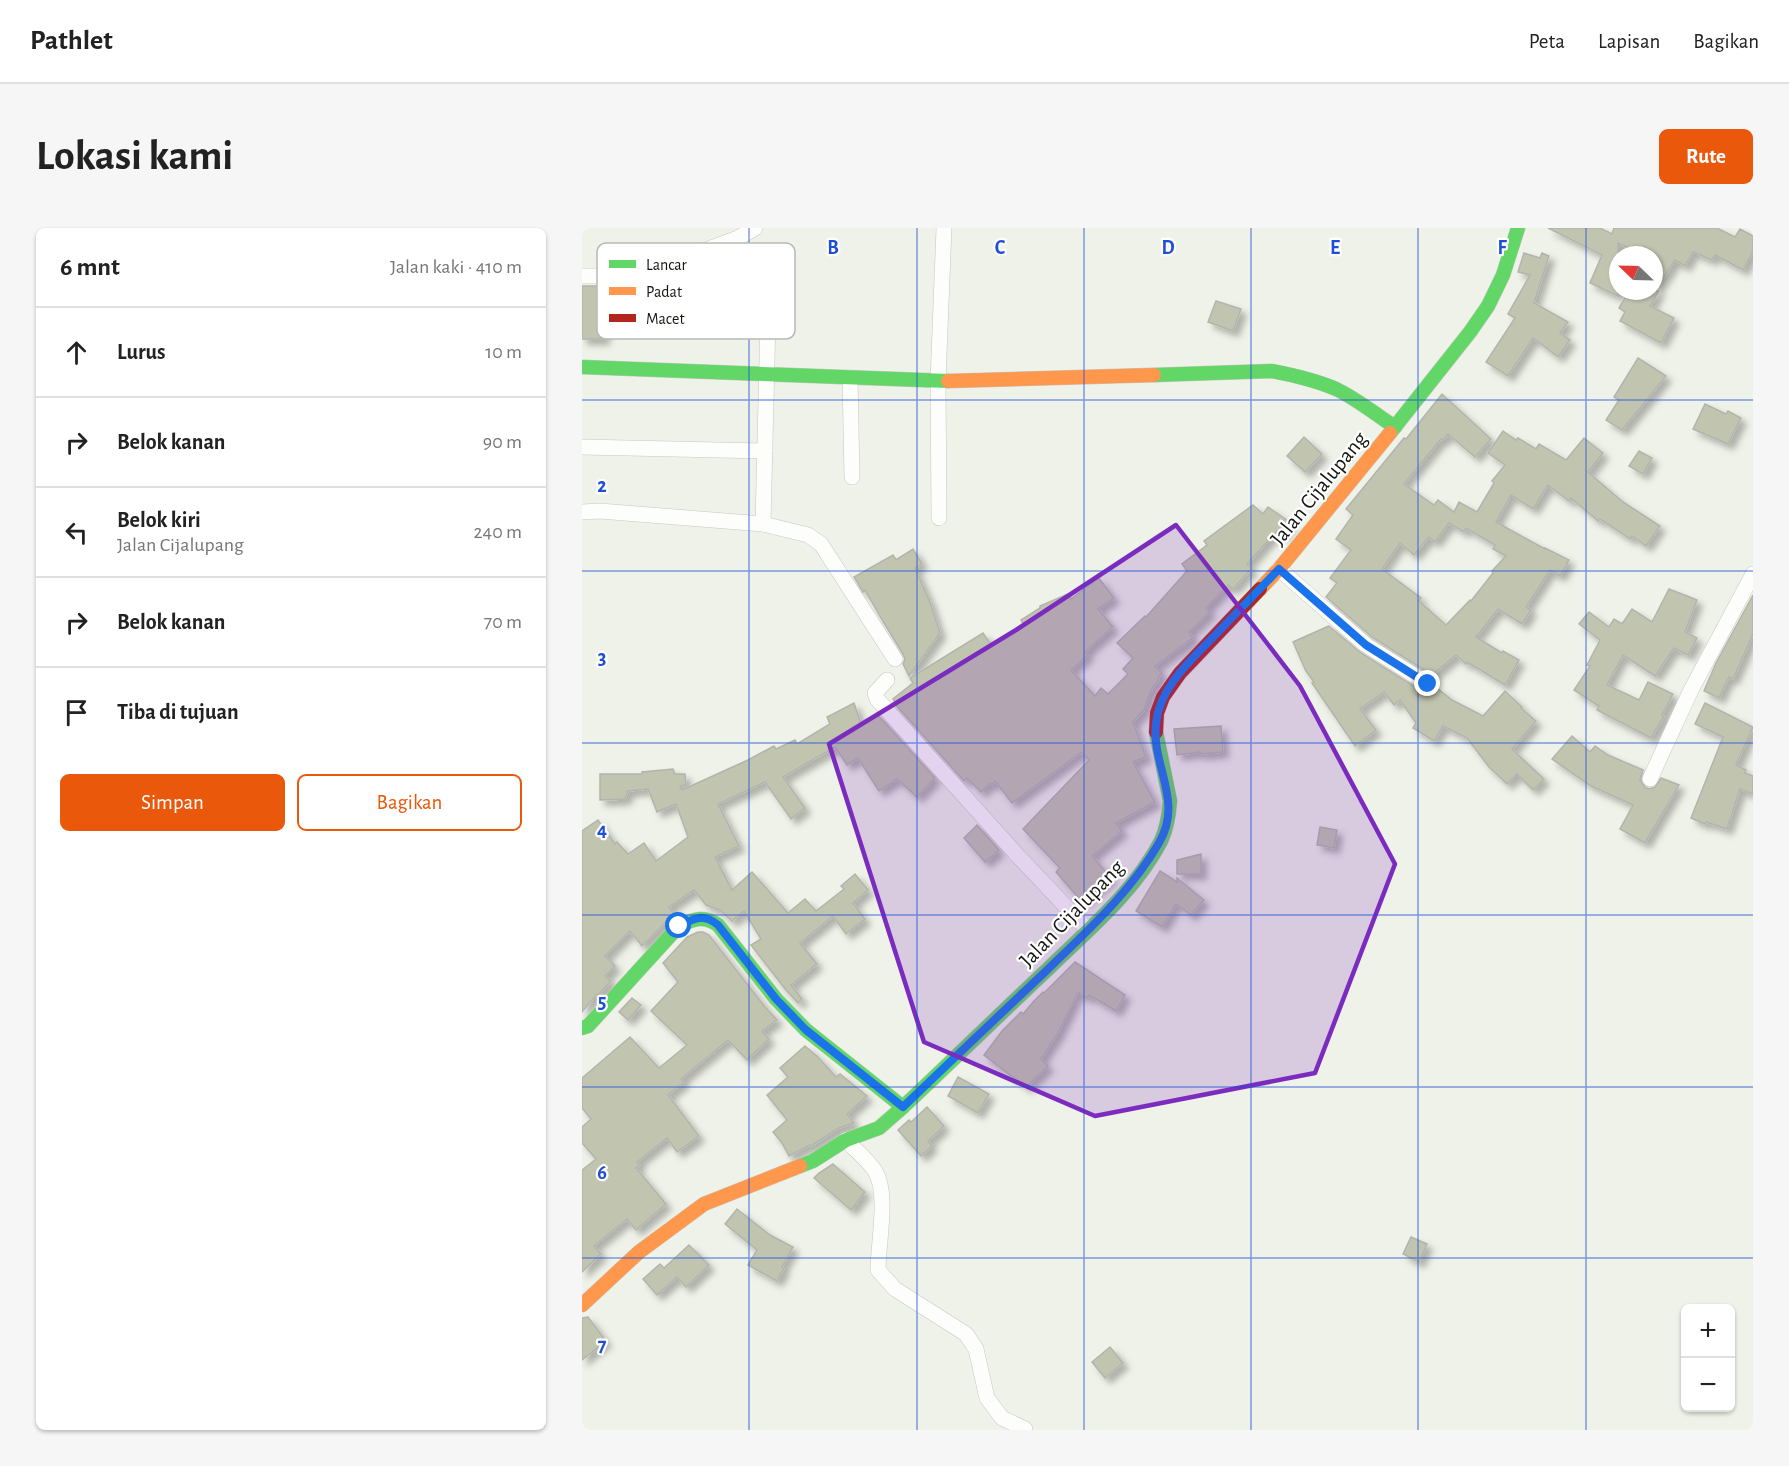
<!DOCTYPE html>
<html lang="id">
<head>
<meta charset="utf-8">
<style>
  body { margin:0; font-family:"Alegreya Sans",sans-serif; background:#f6f6f6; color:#222 }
  .controls { position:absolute; right:18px; bottom:18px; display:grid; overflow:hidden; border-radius:9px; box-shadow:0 2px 4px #0004 }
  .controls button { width:54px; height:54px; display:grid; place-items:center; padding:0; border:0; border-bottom:2px solid #e0e0e0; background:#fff; color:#222; font:30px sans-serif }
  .compass { position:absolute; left:1027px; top:18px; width:54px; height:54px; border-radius:50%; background:#fff; box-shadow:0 2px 4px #0004; rotate:293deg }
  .stop { position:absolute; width:18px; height:18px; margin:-14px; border:4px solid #1a73e8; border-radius:50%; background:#fff }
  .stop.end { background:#1a73e8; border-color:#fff; box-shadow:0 2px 6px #0008 }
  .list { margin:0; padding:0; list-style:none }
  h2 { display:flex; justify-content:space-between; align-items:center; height:78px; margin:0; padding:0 24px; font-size:26px }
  h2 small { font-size:20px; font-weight:400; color:#767676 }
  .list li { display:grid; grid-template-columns:39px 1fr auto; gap:18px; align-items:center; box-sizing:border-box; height:90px; padding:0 24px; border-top:2px solid #e0e0e0 }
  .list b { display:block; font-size:22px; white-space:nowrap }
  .list p { margin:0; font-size:20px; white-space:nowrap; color:#767676 }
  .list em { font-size:20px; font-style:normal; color:#767676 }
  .actions { display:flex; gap:12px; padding:18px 24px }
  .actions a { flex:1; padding:14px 0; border:2px solid #ea580c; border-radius:9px; text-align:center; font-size:21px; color:#ea580c }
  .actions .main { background:#ea580c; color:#fff }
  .icon { flex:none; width:33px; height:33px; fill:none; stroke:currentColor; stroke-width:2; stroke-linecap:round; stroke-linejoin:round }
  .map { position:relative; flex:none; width:1171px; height:1202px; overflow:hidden; border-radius:9px }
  header { display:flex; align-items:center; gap:36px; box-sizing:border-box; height:84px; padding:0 30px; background:#fff; border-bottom:2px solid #e0e0e0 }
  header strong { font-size:28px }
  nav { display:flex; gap:33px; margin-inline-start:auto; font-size:21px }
  .intro { display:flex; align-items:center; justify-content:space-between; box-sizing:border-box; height:144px; padding:0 36px }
  h1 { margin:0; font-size:42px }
  .button { padding:15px 27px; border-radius:9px; background:#ea580c; color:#fff; font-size:21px; font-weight:700 }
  main { display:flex; gap:36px; padding:0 36px }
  aside { flex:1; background:#fff; border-radius:9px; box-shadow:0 2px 4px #0004 }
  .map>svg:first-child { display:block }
</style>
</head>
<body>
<header>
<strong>Pathlet</strong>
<nav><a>Peta</a><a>Lapisan</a><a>Bagikan</a></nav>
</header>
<div class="intro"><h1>Lokasi kami</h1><a class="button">Rute</a></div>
<main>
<aside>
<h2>6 mnt<small>Jalan kaki · 410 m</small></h2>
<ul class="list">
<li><svg class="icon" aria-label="ahead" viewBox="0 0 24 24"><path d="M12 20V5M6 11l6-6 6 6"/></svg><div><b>Lurus</b></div><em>10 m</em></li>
<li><svg class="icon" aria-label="right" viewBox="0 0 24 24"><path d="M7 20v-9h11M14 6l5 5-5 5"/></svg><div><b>Belok kanan</b></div><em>90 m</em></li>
<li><svg class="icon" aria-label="left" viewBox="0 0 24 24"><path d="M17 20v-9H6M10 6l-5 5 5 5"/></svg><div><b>Belok kiri</b><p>Jalan Cijalupang</p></div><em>240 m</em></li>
<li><svg class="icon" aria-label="right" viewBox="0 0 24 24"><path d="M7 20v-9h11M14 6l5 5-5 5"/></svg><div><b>Belok kanan</b></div><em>70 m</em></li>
<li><svg class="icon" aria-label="arrive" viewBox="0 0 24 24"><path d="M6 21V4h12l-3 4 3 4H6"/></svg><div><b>Tiba di tujuan</b></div></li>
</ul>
<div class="actions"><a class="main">Simpan</a><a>Bagikan</a></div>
</aside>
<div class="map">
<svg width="1171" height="1202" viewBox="0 0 1171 1202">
  <defs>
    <filter id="shadow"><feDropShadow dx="5.5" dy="5.5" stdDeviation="3" flood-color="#0004"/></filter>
  </defs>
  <rect width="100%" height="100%" fill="#eff2e8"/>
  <g fill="#c1c5b0" stroke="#b2b4ad" stroke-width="1.5" fill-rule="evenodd" filter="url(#shadow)">
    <path d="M966,0H1018L1030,6L1032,0H1135L1153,9L1158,1L1171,8V23L1161,42L1133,27L1130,32L1111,24L1103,38L1093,32L1073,63H1077L1068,78L1092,90L1079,115L1038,93L1043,84L1037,80L1047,63H1072V27H1062L1036,15V68L1008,55L1020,27Z"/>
    <path d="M942,25L958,30L960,25L967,28L952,75L986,94L978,105L988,112L976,129L951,110L926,148L904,134L933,90L926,86L948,47L936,44Z"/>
    <path d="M0,58H38V74L21,75L22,111H0Z"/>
    <path d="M634,73L659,81L651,103L626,94Z"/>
    <path d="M1056,130L1084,148L1040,202L1024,192L1037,172L1032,169Z"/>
    <path d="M860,166L909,211L893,229L866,206L861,212L859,211L822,256L852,277L856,272L872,284L877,274L895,284L912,255L910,253L923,237L906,225L921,203L934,212L936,210L954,221L957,216L984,232L1002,210L1021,225L1006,244L1041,274L1078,298L1064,318L1050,308L1048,311L1018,291L1016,293L989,270L987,273L966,257L951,281L929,267L914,294L963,321V320L987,332L978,348L968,342L944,379L949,382L940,396L916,381L894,409L920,425L921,423L937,432L923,457L885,434L884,436L874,427L850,447L790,409L744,369L755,355L748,350L769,322L754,311L771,287L764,281L822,210L824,211ZM867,295L882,304L884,300L913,317L911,321L924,328L910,343L911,345L889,373L888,372L864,397L837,373L839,370L800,341L818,315L832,327L847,309L853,314Z"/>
    <path d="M1123,176L1144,186L1146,183L1159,190L1146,216L1111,201Z"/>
    <path d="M722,209L740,226L723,244L705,228Z"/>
    <path d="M1057,223L1070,230L1061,246L1047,238Z"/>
    <path d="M671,277L681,286L686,279L709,295L701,307L695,303L665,336L670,340L651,361L646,357L624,380L628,384L607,404L611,410L573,438L580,445L576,450L577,451L568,464L562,482L551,494L564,529L551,534L573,574L534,595L540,603L510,628L529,650L500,674L474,644L478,640L441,601L507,532L500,524L430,575L413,553L410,557L408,555L399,564L385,550L382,553L312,475L313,474L311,471L331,455L328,450L401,405L410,418L442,398L439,392L458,380V378L486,366L489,371L517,350L532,370L516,381L531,399L503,424L506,427L489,442L513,468L519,460L526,466L546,446L541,441L551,430L535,415L563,388L564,389L605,343L600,336L625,317L622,313Z"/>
    <path d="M331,321L340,336L333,340L348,374L358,405L327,448L321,436L323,431L321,426L299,390L283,362L281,364L272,349L311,327L314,332Z"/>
    <path d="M1087,361L1115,372L1103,404L1115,410L1106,427L1092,420L1073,448L1041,427L1025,457L1057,472L1066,454L1091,466L1080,487L1082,488L1069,510L1015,482L1017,478L992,462L1008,438L1005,437L1018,412L997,396L1007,384L1027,399L1032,391L1040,396L1050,381L1070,394Z"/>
    <path d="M1171,367V406L1151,451L1147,449L1137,470L1122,463L1134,435Z"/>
    <path d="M747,398L779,425L841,464L850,465L855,460L870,472L901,488L923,463L940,479L939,480L954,493L930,521L962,551L951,562L935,546L925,556L907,539L885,510L861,498L852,513L831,500L834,495L818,472L812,477L802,464L778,481L794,502L773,518L730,455L732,454L724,443L711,414Z"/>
    <path d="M272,475L279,496L295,486L353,550L335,569L315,551L297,563L276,530L265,537L253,519L201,549L223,580L209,591L183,554L136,576L157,618L133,629L150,662L170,644L206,685L223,671L234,683L262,661L259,658L273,646L286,662L271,675L283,691L264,706L251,688L218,715L235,736L209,757L220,771L216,775L204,762L169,717L179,711L162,683L150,693L138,682L124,677L112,662L87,679L92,686L60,718L48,703L23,728L33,738L23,748L29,753L16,767L15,766L0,784V603L16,592L33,616L35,614L46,626L62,615L74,633L106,609L94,576L75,584L66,561L46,563L43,571L18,572V546H60V544L91,541L93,546H103L104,557L98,558L100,562L166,532L192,518L194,521L213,512L215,516L248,496L245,489Z"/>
    <path d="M1123,475L1171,499L1154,537L1164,542L1163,545L1171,548V566L1158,561L1145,601L1124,594L1123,596L1109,590L1141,509L1113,496Z"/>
    <path d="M639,498L641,524L619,526L618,524L595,527L592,501Z"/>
    <path d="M990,508L1008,524L1013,518L1026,527L1061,542L1058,552L1063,560L1068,561L1073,559L1079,550L1097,557L1063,615L1038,601L1051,577L1009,558L970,531Z"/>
    <path d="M395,597L417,622L403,634L382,610Z"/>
    <path d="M738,599L755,602L752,620L735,617Z"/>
    <path d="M619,626V646H595V632Z"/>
    <path d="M578,643L595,654V650L622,672L609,687L594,676L580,699L554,683Z"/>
    <path d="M116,704H121L127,707L183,779L195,792L180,803L187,811L165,832L146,812L99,851L102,854L86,867L117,908L95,924L85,910L55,934L58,937L54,940L84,976L54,1002L45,991L12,1018L19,1026L0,1044V942L14,931L0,915V899L9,891L0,880V850L48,809L77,840L105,817L69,783L96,754L81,735L105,709Z"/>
    <path d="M493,734L543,767L534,783L507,767L505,770L496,764L476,805L459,831L466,838L444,859L402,827L420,803L439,784L441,786L452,773L461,764L462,765Z"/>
    <path d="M50,770L59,777L46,792L37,784Z"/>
    <path d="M223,818L236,829L254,849L258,846L285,868L265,886L272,895L257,900L229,918L228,917L207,928L200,915L191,904L205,892L185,867L206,849L198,840Z"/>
    <path d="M376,849L407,866L396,885L366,868Z"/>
    <path d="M345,879L362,898L346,913L350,918L339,928L316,902L327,892L329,894Z"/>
    <path d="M251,936L283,964L269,982L232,950L237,945Z"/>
    <path d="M155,981L188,1007L211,1019L200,1039L202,1040L195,1053L166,1037L175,1022L143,996Z"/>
    <path d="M829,1009L845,1016L837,1034L821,1026Z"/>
    <path d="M107,1017L127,1037L104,1059L95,1049L75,1067L61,1051L78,1036L82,1040Z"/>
    <path d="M6,1089L24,1113L0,1132V1090Z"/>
    <path d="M528,1119L541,1135L523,1150L510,1134Z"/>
  </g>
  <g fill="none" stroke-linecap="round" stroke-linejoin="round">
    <defs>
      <g id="street">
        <path d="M0,48H74L94,33L156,10L173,0"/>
        <path d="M74,48C93,48 113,47 132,49C153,52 179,71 186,91L181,296"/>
        <path d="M268,150L270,249"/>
        <path d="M0,219L183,223"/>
        <path d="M0,284L18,283L181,296L226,307L239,316L313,431"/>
        <path d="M357,290L356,153L362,0"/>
        <path d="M697,341L784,417L846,456"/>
        <path d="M305,452L293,465L295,471L437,629L506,702"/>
        <path d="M1068,551L1109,462L1171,346"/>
        <path d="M264,912C273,922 286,932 293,943C307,965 296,1015 296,1042L313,1061L384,1106L394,1121L405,1170L420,1190L443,1201"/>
      </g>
      <g id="fast">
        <path d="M0,139L366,153"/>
        <path d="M572,147L690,143C711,147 733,152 754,161C775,171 793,186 813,199"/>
        <path d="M808,205L888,104L906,78L921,47L936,0"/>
        <path d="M0,800L6,798L97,698C112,691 122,687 136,697L194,771L224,802L321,879"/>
        <path d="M218,938L231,933L264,912L297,900L321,879C370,833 418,786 467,740C507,701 553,663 579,613C585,600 587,587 588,573L574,504"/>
      </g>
      <g id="slow">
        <path d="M366,153L572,147"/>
        <path d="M678,361L697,341L808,205"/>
        <path d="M0,1077L57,1024L122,976L218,938"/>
      </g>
      <path id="jam" d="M574,504L575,485L581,469L598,445L678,361"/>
    </defs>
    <use href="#street" stroke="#c6c8c2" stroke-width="16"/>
    <use href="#fast" stroke="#c6c8c2" stroke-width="15"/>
    <use href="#slow" stroke="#c6c8c2" stroke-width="15"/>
    <use href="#jam" stroke="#c6c8c2" stroke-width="15"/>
    <use href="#street" stroke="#fdfdfc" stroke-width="15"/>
    <use href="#fast" stroke="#63d668" stroke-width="14"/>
    <use href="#slow" stroke="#ff974d" stroke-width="14"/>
    <use href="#jam" stroke="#b3261e" stroke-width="14"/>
  </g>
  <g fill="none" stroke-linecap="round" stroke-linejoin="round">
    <path stroke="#1a73e8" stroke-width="8" d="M97,698C113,690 121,685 136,697L194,771L224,802L321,879C368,834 415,789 463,744C504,704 548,665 577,615C602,572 569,538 574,495C578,456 615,427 640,400C659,380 678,361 697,341L784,417L846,456"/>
  </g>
  <path fill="#7b2cbf" fill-opacity="0.2" stroke="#7b2cbf" stroke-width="4.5" stroke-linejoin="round" d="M594,297L718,458L813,636L733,845L513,888L342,814L247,516L434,402Z"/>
  <path fill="none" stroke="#1d4ed8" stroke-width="1.5" stroke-opacity="0.55" d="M167,0V1202M335,0V1202M502,0V1202M669,0V1202M836,0V1202M1004,0V1202M0,172H1171M0,343H1171M0,515H1171M0,687H1171M0,859H1171M0,1030H1171"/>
  <g text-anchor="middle" stroke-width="4.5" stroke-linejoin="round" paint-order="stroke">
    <g font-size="22" fill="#141610" stroke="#fff">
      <text transform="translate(736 260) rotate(-51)" y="8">Jalan Cijalupang</text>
      <text transform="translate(489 685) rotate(-46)" y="8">Jalan Cijalupang</text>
    </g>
  </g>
  <rect x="15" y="15" width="198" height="96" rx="9" fill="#fff" stroke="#b8b9b7" stroke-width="1.5"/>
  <rect x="27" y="32" width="27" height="8" fill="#63d668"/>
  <rect x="27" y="59" width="27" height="8" fill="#ff974d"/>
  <rect x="27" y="86" width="27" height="8" fill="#b3261e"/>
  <g font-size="16" fill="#141610">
    <text x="64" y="42">Lancar</text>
    <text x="64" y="69">Padat</text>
    <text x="64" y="96">Macet</text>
  </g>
  <g font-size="20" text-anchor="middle" font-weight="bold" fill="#1d4ed8" stroke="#fff" stroke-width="4.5" stroke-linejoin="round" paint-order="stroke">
    <text x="251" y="26">B</text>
    <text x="418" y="26">C</text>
    <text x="586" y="26">D</text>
    <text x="753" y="26">E</text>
    <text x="920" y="26">F</text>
    <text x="20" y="264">2</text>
    <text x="20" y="436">3</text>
    <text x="20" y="608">4</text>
    <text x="20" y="780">5</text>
    <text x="20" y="951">6</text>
    <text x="20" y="1123">7</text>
  </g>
</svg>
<div class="controls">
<button>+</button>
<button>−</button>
</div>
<svg class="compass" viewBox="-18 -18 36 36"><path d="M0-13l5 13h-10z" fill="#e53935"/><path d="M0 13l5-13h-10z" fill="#767676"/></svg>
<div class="stop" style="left:97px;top:698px"></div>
<div class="stop end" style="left:846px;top:456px"></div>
</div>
</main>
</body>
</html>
